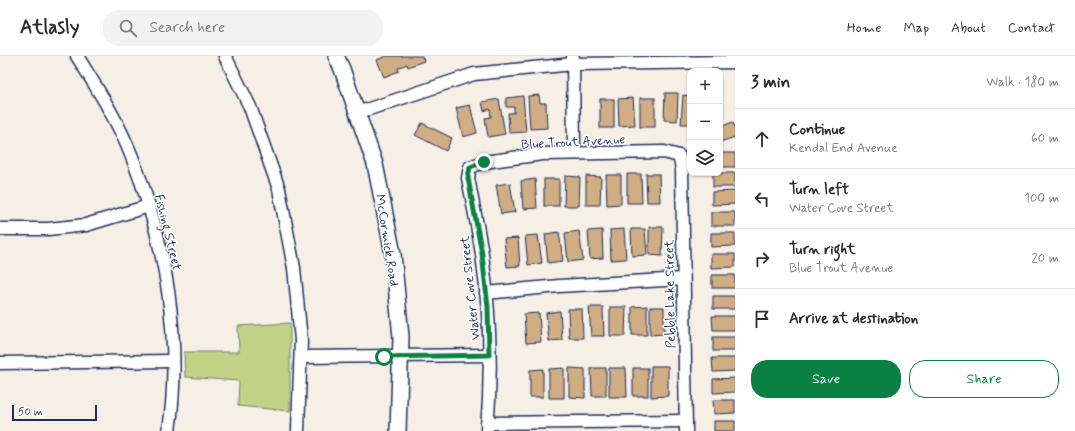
<!DOCTYPE html>
<html lang="en">
<head>
<meta charset="utf-8">
<style>
  body { margin:0; font-family:Mynerve,sans-serif; background:#f2f2f3; color:#2b2b33 }
  .controls { position:absolute; right:12px; top:12px; display:grid; overflow:hidden; border-radius:8px; box-shadow:0 1px 3px #0004 }
  .controls button { width:36px; height:36px; display:grid; place-items:center; padding:0; border:0; border-bottom:1px solid #e1e1e2; background:#fff; color:#2b2b33; font:20px sans-serif }
  .scale { position:absolute; left:12px; bottom:10px; width:85px; box-sizing:border-box; padding-left:4px; border:2px solid #1b2f5e; border-top:0; font-size:11px; line-height:14px; white-space:nowrap; color:#1b2f5e; -webkit-text-stroke:3px #fff; paint-order:stroke }
  .stop { position:absolute; width:12px; height:12px; margin:-9px; border:3px solid #0b8043; border-radius:50%; background:#fff }
  .stop.end { background:#0b8043; border-color:#fff; box-shadow:0 1px 4px #0008 }
  .list { margin:0; padding:0; list-style:none }
  h2 { display:flex; justify-content:space-between; align-items:center; height:52px; margin:0; padding:0 16px; font-size:17px }
  h2 small { font-size:13px; font-weight:400; color:#7c7c81 }
  .list li { display:grid; grid-template-columns:26px 1fr auto; gap:12px; align-items:center; box-sizing:border-box; height:60px; padding:0 16px; border-top:1px solid #e1e1e2 }
  .list b { display:block; font-size:15px; white-space:nowrap }
  .list p { margin:0; font-size:13px; white-space:nowrap; color:#7c7c81 }
  .list em { font-size:13px; font-style:normal; color:#7c7c81 }
  .actions { display:flex; gap:8px; padding:12px 16px }
  .actions a { flex:1; padding:9px 0; border:1px solid #0b8043; border-radius:16px; text-align:center; font-size:14px; color:#0b8043 }
  .actions .main { background:#0b8043; color:#fff }
  .icon { flex:none; width:22px; height:22px; fill:none; stroke:currentColor; stroke-width:2; stroke-linecap:round; stroke-linejoin:round }
  .map { position:relative; flex:none; width:735px; height:375px; overflow:hidden }
  header { display:flex; align-items:center; gap:24px; box-sizing:border-box; height:56px; padding:0 20px; background:#fff; border-bottom:1px solid #e1e1e2 }
  header strong { font-size:19px }
  nav { display:flex; gap:22px; margin-inline-start:auto; font-size:14px }
  .search { width:280px; height:36px; background:#f2f2f3; display:flex; align-items:center; gap:10px; box-sizing:border-box; padding:0 14px; border-radius:16px; color:#7c7c81; font-size:15px }
  main { display:flex }
  aside { flex:1; background:#fff }
  .map>svg:first-child { display:block }
</style>
</head>
<body>
<header>
<strong>Atlasly</strong>
<div class="search"><svg class="icon" aria-label="search" viewBox="0 0 24 24"><circle cx="10" cy="10" r="6"/><path d="M15 15l6 6"/></svg>Search here</div>
<nav><a>Home</a><a>Map</a><a>About</a><a>Contact</a></nav>
</header>
<main>
<div class="map">
<svg width="735" height="375" viewBox="0 0 735 375">
  <rect width="100%" height="100%" fill="#f6efe6"/>
  <filter id="ink" filterUnits="userSpaceOnUse"><feTurbulence type="fractalNoise" baseFrequency=".025" numOctaves="2"/><feDisplacementMap in="SourceGraphic" scale="8" xChannelSelector="R" yChannelSelector="G"/><feConvolveMatrix kernelMatrix="1 2 1 2 8 2 1 2 1" color-interpolation-filters="sRGB"/></filter>
  <g filter="url(#ink)">
    <path fill="#c2d286" stroke="#6e8072" d="M290,267V355L238,350L239,325L185,321L184,296H239L238,270Z"/>
    <g fill="#d1ad83" stroke="#1b2f5e">
      <path d="M386,0H422L424,5L408,11L407,8L398,12L399,15L384,21L377,4Z"/>
      <path d="M665,37H678L677,65L664,64Z"/>
      <path d="M539,39L540,47H546L547,72L530,73L528,40Z"/>
      <path d="M683,39L690,40V68H681Z"/>
      <path d="M523,40L526,76L509,77L508,57H514V51H506V42Z"/>
      <path d="M633,42L635,69L619,70L618,43Z"/>
      <rect x="640" y="42" width="15" height="29"/>
      <path d="M499,43L505,78L488,81L485,62L491,61L490,53L484,55L482,46Z"/>
      <rect x="600" y="43" width="14" height="29"/>
      <path d="M470,49L477,77L463,81L456,52Z"/>
      <path d="M733,66L735,72V81L720,86V71Z"/>
      <path d="M422,67L452,82L446,95L415,79Z"/>
      <rect x="720" y="97" width="15" height="14"/>
      <rect x="713" y="117" width="22" height="14"/>
      <path d="M627,118H641L642,147H627Z"/>
      <path d="M646,118H659L660,146H647Z"/>
      <path d="M606,119H621V148L607,149Z"/>
      <path d="M565,120L580,121L579,150H564Z"/>
      <path d="M586,120L601,121L600,149H586Z"/>
      <path d="M535,123L537,152L523,153L521,125Z"/>
      <rect x="544" y="123" width="15" height="27"/>
      <path d="M510,127L515,156L501,158L496,129Z"/>
      <path d="M735,135V148L712,149V136Z"/>
      <rect x="711" y="156" width="24" height="14"/>
      <path d="M649,171H663L662,200L649,199Z"/>
      <path d="M624,173L626,203L611,204L610,174Z"/>
      <path d="M631,173H645L647,199L632,200Z"/>
      <path d="M602,174L603,202L590,203L588,175Z"/>
      <path d="M579,175L583,204L568,206L565,177Z"/>
      <path d="M559,176L563,205L548,207L545,178Z"/>
      <path d="M711,177H735V190L711,191Z"/>
      <path d="M538,179L542,207L528,209L525,180Z"/>
      <path d="M518,182L520,210L507,211L504,183Z"/>
      <path d="M711,198H735V211L711,212Z"/>
      <rect x="712" y="219" width="23" height="13"/>
      <rect x="713" y="240" width="22" height="13"/>
      <path d="M647,250V279H632V251Z"/>
      <path d="M589,251H603L604,280H591Z"/>
      <path d="M610,251H626L625,280H610Z"/>
      <path d="M650,251H664V278L650,279Z"/>
      <path d="M568,253H582L583,282H569Z"/>
      <path d="M560,255L562,284L549,285L546,257Z"/>
      <path d="M539,257L541,286L526,287L524,258Z"/>
      <path d="M712,260H735V274H713Z"/>
      <rect x="713" y="281" width="22" height="14"/>
      <path d="M712,302H735V315L713,316Z"/>
      <path d="M651,310H668V340L651,341Z"/>
      <path d="M564,312V342H549V313Z"/>
      <path d="M569,312L585,313V342L569,341Z"/>
      <path d="M591,312H606V340H592Z"/>
      <path d="M609,312H626L627,341H609Z"/>
      <rect x="633" y="312" width="15" height="28"/>
      <path d="M543,313V341H530V314Z"/>
      <path d="M735,322V336L713,337V323Z"/>
      <path d="M713,344H735V357L714,358Z"/>
      <rect x="714" y="365" width="21" height="10"/>
    </g>
    <g fill="none" stroke-linecap="round" stroke-linejoin="round">
      <defs>
        <g id="minor">
          <path d="M77,0C97,32 118,65 132,101C166,187 182,283 169,375"/>
          <path d="M225,0L250,51L279,133L294,212L301,284L298,375"/>
          <path d="M573,1L574,97"/>
          <path d="M357,57L474,18L573,8L735,6"/>
          <path d="M0,173H48L86,169L149,150"/>
          <path d="M486,237L559,230L683,223"/>
          <path d="M301,301L489,299"/>
          <path d="M0,307L173,305"/>
          <path d="M487,367L686,365"/>
          <path d="M487,375C492,316 490,256 482,198C478,173 473,148 468,122L470,111L484,106L542,98L664,96L679,100L682,112L686,375"/>
        </g>
        <path id="tertiary" d="M336,0L342,13L375,108L393,198L401,281L398,375"/>
      </defs>
      <use href="#minor" stroke="#1b2f5e" stroke-width="15"/>
      <use href="#tertiary" stroke="#1b2f5e" stroke-width="18"/>
      <use href="#minor" stroke="#fff" stroke-width="12"/>
      <use href="#tertiary" stroke="#fff" stroke-width="15"/>
    </g>
  </g>
  <g fill="none" stroke-linecap="round" stroke-linejoin="round" filter="url(#ink)">
    <path stroke="#0b8043" stroke-width="5" d="M384,301L489,299L488,251L482,198L468,122L470,111L484,106"/>
  </g>
  <g text-anchor="middle" stroke-width="3" stroke-linejoin="round" paint-order="stroke">
    <g font-size="13" fill="#1b2f5e" stroke="#fff">
      <text transform="translate(573 85) rotate(-3)" y="5">Blue Trout Avenue</text>
      <text transform="translate(169 176) rotate(76)" y="5">Fishing Street</text>
      <text transform="translate(388 184) rotate(81)" y="5">McCormick Road</text>
      <text transform="translate(469 232) rotate(-96)" y="5">Water Cove Street</text>
      <text transform="translate(669 238) rotate(-91)" y="5">Pebble Lake Street</text>
    </g>
  </g>
</svg>
<div class="controls">
<button>+</button>
<button>−</button>
<button><svg class="icon" aria-label="layers" viewBox="0 0 24 24"><path d="M12 4l9 5-9 5-9-5zM3 14l9 5 9-5"/></svg></button>
</div>
<div class="scale">50 m</div>
<div class="stop" style="left:384px;top:301px"></div>
<div class="stop end" style="left:484px;top:106px"></div>
</div>
<aside>
<h2>3 min<small>Walk · 180 m</small></h2>
<ul class="list">
<li><svg class="icon" aria-label="ahead" viewBox="0 0 24 24"><path d="M12 20V5M6 11l6-6 6 6"/></svg><div><b>Continue</b><p>Kendal End Avenue</p></div><em>60 m</em></li>
<li><svg class="icon" aria-label="left" viewBox="0 0 24 24"><path d="M17 20v-9H6M10 6l-5 5 5 5"/></svg><div><b>Turn left</b><p>Water Cove Street</p></div><em>100 m</em></li>
<li><svg class="icon" aria-label="right" viewBox="0 0 24 24"><path d="M7 20v-9h11M14 6l5 5-5 5"/></svg><div><b>Turn right</b><p>Blue Trout Avenue</p></div><em>20 m</em></li>
<li><svg class="icon" aria-label="arrive" viewBox="0 0 24 24"><path d="M6 21V4h12l-3 4 3 4H6"/></svg><div><b>Arrive at destination</b></div></li>
</ul>
<div class="actions"><a class="main">Save</a><a>Share</a></div>
</aside>
</main>
</body>
</html>
